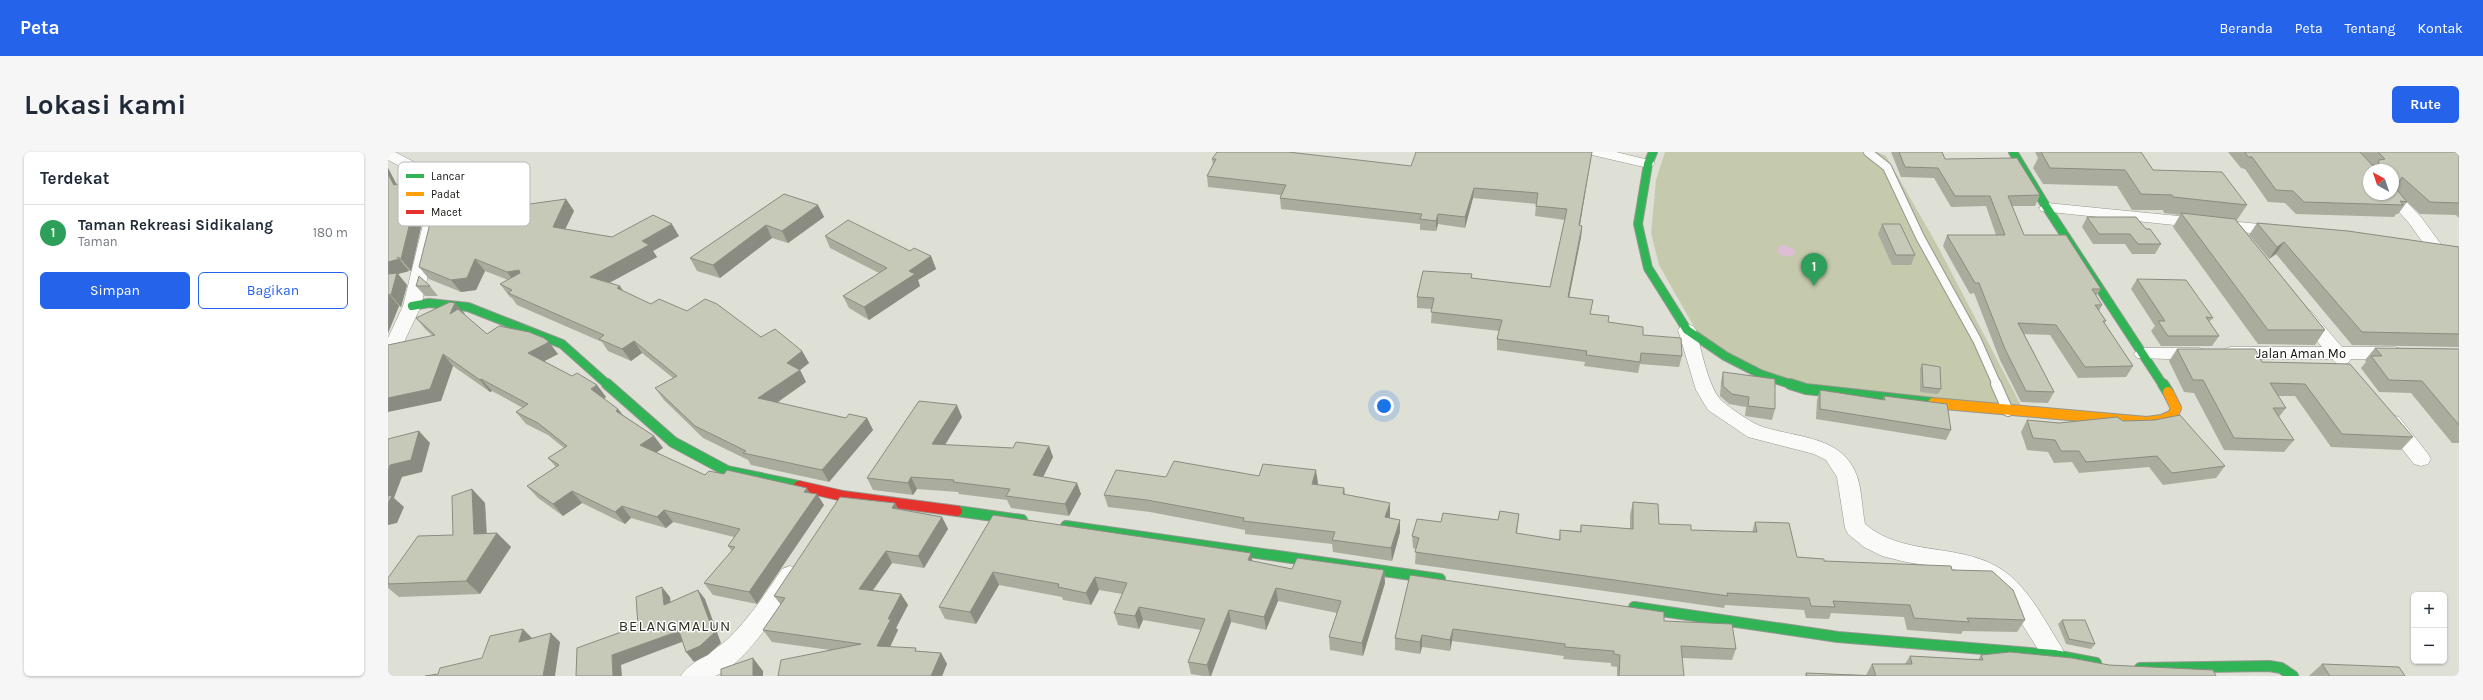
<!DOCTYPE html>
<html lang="id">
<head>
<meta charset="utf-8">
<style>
  body { margin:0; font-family:Karla,sans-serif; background:#f6f6f7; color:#1f2937 }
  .controls { position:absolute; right:12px; bottom:12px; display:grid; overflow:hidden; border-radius:6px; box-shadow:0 1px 3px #0004 }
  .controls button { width:36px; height:36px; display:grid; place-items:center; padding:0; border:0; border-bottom:1px solid #e0e1e3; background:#fff; color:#1f2937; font:20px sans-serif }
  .compass { position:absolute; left:1975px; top:12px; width:36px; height:36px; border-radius:50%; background:#fff; box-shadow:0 1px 3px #0004; rotate:320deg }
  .you { position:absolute; left:996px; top:254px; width:14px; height:14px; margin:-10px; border:3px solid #fff; border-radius:50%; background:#1a73e8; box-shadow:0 0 0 6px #1a73e833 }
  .badge { display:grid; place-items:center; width:26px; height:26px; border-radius:50%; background:#2563eb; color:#fff; font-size:13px; font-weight:700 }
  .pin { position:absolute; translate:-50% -33px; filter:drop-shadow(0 1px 2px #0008) }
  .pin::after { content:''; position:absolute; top:21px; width:14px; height:12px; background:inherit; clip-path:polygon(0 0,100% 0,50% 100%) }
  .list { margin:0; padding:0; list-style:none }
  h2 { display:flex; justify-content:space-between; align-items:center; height:52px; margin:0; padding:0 16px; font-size:17px }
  h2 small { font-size:13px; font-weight:400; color:#747a83 }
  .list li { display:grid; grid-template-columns:26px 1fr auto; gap:12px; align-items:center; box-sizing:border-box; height:56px; padding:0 16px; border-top:1px solid #e0e1e3 }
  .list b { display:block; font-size:15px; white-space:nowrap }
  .list p { margin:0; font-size:13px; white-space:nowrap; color:#747a83 }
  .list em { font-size:13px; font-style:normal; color:#747a83 }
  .actions { display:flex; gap:8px; padding:12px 16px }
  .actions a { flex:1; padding:9px 0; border:1px solid #2563eb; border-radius:6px; text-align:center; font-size:14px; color:#2563eb }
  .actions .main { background:#2563eb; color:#fff }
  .map { position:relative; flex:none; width:2071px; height:524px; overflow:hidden; border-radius:6px }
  header { display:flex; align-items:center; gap:24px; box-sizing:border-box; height:56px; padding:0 20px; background:#2563eb; color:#fff }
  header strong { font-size:19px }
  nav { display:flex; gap:22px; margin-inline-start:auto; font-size:14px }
  .intro { display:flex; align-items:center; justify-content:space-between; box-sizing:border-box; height:96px; padding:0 24px }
  h1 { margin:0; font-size:28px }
  .button { padding:10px 18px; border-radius:6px; background:#2563eb; color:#fff; font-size:14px; font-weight:700 }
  main { display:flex; gap:24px; padding:0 24px }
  aside { flex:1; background:#fff; border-radius:6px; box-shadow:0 1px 3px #0004 }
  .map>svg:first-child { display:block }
</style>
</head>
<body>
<header>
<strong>Peta</strong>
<nav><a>Beranda</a><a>Peta</a><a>Tentang</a><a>Kontak</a></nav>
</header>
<div class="intro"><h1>Lokasi kami</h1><a class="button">Rute</a></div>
<main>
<aside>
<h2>Terdekat<small></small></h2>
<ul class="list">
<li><span class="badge" style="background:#2e9e5b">1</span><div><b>Taman Rekreasi Sidikalang</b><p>Taman</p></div><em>180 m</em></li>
</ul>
<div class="actions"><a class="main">Simpan</a><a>Bagikan</a></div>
</aside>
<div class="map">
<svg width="2071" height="524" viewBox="0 0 2071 524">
  <rect width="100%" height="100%" fill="#dee0d6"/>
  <path fill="#c5caad" d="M1277,0H1489L1498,4L1548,91L1637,261L1524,252L1356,218L1309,180L1271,113L1263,81L1268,28Z"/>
  <path fill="#debdd7" d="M1397,93L1407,98L1406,103L1398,105L1390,101V95Z"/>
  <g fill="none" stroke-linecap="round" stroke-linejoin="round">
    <defs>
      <path id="lane-far1" d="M1480,0L1499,15L1532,85L1589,188L1609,233"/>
      <path id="lane" d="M1608,232L1620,259"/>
      <g id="street">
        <path d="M0,0H7L51,23L57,48L33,154L9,205L6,209L0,211V186L15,154L41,48L39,28L0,8Z"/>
        <path d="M1202,0H1228L1265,9L1267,12L1260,16L1204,3Z"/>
        <path d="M2005,38L2008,39L2033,65L2058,99L2056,103H2044L2021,71L1995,42H2005Z"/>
        <path d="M1659,51L1891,74L1899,79L1891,84L1653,59L1651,56Z"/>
        <path d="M1917,157L1923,159L1954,195H2007L2013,197L2016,201L2013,205L2007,207H1963L1960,211C1953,213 1949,213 1944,207H1842L1836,205L1833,201L1836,197L1842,195H1934L1908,163L1911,159Z"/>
        <path d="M1299,172L1305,174L1308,178C1313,196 1320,236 1334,249C1342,256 1365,272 1375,275C1410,286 1455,284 1469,324C1474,339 1474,357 1477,372C1514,404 1566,391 1608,414C1639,431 1656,468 1674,496L1677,503L1674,510L1666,513L1658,510L1622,453L1607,437L1593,427L1569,418L1518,410L1494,404L1476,395L1460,382L1457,376L1449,325L1438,308L1426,302L1360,285L1320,258L1308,238L1290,178L1293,174Z"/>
        <path d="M1755,196H1811L1817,198L1820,202L1817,206L1811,208L1749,206L1746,202L1749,198Z"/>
        <path d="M2004,263L2011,265L2040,302L2043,307L2040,312L2033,314L2026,312L1997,275L1994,270L1997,265Z"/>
        <path d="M402,414L410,417L413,423L410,429C393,455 357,513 327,524C318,524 303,524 293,524C299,512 329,498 341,486C362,465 378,441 394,417Z"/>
      </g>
      <g id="fast-far1">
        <path d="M1265,0L1260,12L1250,72L1260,116L1299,178L1337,204L1372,222L1405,233"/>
        <path d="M1625,0L1659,56L1775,233"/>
        <path d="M24,154L41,151L80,155L174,192L220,233"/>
      </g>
      <g id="fast">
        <path d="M219,232L285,290L339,319L411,334"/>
        <path d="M1402,232L1418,237L1545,251"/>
        <path d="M1775,232L1780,240"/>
        <path d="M569,359L634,368"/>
        <path d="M678,374L1052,427"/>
        <path d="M1246,455L1450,485L1666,503L1708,511"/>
        <path d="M1752,516L1881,514L1893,516L1905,524"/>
      </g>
      <path id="slow" d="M1545,251L1759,270L1774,268L1785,263L1788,256L1780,240"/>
      <path id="jam" d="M411,334L455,344L569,359"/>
    </defs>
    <use href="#lane-far1" stroke="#959790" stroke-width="10"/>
    <use href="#lane" stroke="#959790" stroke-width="12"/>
    <use href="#street" stroke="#959790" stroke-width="1"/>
    <use href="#fast-far1" stroke="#959790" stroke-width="10"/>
    <use href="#fast" stroke="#959790" stroke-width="12"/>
    <use href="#slow" stroke="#959790" stroke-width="12"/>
    <use href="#jam" stroke="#959790" stroke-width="12"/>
    <use href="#lane-far1" stroke="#fafaf9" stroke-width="8"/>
    <use href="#lane" stroke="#fafaf9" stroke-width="10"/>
    <use href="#street" fill="#fafaf9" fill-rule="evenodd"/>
    <use href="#fast-far1" stroke="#30b455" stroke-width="8"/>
    <use href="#fast" stroke="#30b455" stroke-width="10"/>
    <use href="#slow" stroke="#ff9f0a" stroke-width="10"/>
    <use href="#jam" stroke="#e5322d" stroke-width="10"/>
  </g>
  <g fill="#aaac9e">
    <path d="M1503,0H1554L1557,7L1652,43L1647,54H1624L1636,83L1713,137L1708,144L1714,153L1711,159L1718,169L1716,171L1745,214L1738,225L1690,226L1662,183L1636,182L1666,240L1660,251L1633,250L1612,208L1586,141L1582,142L1555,94L1559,83H1608L1598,54L1563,55L1546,26L1513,25Z"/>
    <path d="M1647,0H1753L1765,18L1859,53L1849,68H1848L1937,178L1927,193L1870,192L1785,75L1792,63L1776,61L1775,58H1744L1729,34L1655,32L1645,16L1650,6Z"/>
    <path d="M1840,0H2071V66L2068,63L2032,62L2016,47L2019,50L2010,62H2008L2006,65L1908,62L1897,51L1880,50L1857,17L1853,16Z"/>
    <path d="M1203,6L1192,73L1194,74L1193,85L1181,145L1203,162L1220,170L1255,183L1294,204L1291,215L1252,212L1250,221L1196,214L1197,210L1109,198V187L1111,179L1043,171L1044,157L1029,156V145L1083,126L1162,135L1177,68L1147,64L1148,52L1085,46L1077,76L1050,72L1048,79L1032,78V72L893,57L892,46L893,43L820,35L819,24L825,13L824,7L1023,14Z"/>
    <path d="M0,16L9,33L18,44L22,51L36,62L23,119L20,118L21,119L10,122L19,133L13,155L11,154L0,181Z"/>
    <path d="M396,42L430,53L436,65L400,91L384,86L332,126L309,119L302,106Z"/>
    <path d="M85,45L84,53L130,48L134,53L178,47L186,59L177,77L224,85L291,84L265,99L269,105L221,131L235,139L263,152L299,159L414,199L421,211L412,218L418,230L389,251L458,266H479L485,278L441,330L363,313L360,308L315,286L276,248L267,236L285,226L254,201L243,209L220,199L214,190L129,153L124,146L122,145L112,132L120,128L97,119L88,138L73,140L41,127L31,115Z"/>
    <path d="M1699,65L1758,77L1773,92L1767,102H1744L1737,92H1705L1694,75Z"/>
    <path d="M1869,71L2071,95V195L1964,193L1888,102L1881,107L1861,83Z"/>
    <path d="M1494,72L1527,103L1523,113H1504L1490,82Z"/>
    <path d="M437,84L522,99L543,104L548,117L530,128L532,134L481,168L461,156L455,144L491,121L442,96Z"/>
    <path d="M1749,127L1825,166L1821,170L1831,184L1824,194H1773L1763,179L1767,174L1743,137Z"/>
    <path d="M28,134H42L50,144H37Z"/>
    <path d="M67,151L76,163L99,182L170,202L156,209L184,224L209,233L218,245L216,247L230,257L235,263L266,284L275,296L268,301L317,323L336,322L421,340L436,353L369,452L325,443L316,431L344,399L340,394L346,385L285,370L278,376L243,366L237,372L194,351L175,364L150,346L139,334L168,315L160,306L176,296L160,283L138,272L128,260L135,256L104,239L102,240L65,214L53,249L45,184L38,178L28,166Z"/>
    <path d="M1987,196L2071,197V291H2064L2023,241L1991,240L1973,216L1978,210L1977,208Z"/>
    <path d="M1789,197L1874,210L2025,285L2013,298L1943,295L1907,244H1890L1898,256L1891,265L1906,288L1896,300L1836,298L1806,241L1796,240L1781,209Z"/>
    <path d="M1534,212L1553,237L1550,242L1532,240V217Z"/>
    <path d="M1335,220L1387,257L1384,268L1357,264L1358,255L1341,252L1332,244L1333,230Z"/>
    <path d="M1432,238L1495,248L1496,244L1563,278L1558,288L1428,267L1429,248Z"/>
    <path d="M574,265L557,293L625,296L661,294L665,305L655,325L689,331L693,342L681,364L623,356L619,348L571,342L570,340L529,337L525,343L485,338L479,326Z"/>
    <path d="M1639,268L1671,271L1735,269L1837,314L1828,326L1775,333L1761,315L1691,321L1684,310L1666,311L1660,300L1639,298L1633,280Z"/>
    <path d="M871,324L930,331L929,333L956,336L957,343L1002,364V366L1012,380L1004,409L945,400L944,392L857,382V378L762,360L720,355L716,343L778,325Z"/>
    <path d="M84,337L97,351L99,381H109L123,395L92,442L11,445L0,436V426L65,383Z"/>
    <path d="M1245,350L1271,372L1303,378L1364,380L1367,370L1409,405L1436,409L1564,418L1637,468L1629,480L1575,479L1573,482L1519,478L1516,465L1443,461L1441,467L1418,466L1416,458L1337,453L1336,456L1027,412L1028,397L1025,396L1024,384L1053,370L1110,368L1131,362L1129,382L1171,388L1172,378L1192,379L1193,373L1242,377V363Z"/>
    <path d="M507,351L510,357L554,365L560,377L536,416L504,411L485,438L513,442L520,453L508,476L510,478L502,495L530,499L553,501L559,512L554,524H390L442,498L384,490L375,478L393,453L386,444Z"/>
    <path d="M605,363L864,409L904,417L996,418L997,431L975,504L942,498L941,485L949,461L890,449L878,478L843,470L823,524H815L803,522L800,510L813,478L755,468L751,477L730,473L726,461L734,442L711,438L703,453L675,448L674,445L611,433L588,472L557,467L551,455Z"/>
    <path d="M1022,423L1276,469L1348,497L1344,508L1294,506L1296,524H1229V515L1223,514V511L1175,507L1176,504L1064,489L1062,499L1034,495L1032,502L1007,498V486Z"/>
    <path d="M1674,468L1707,492L1703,497L1678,492L1670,472Z"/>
    <path d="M1593,503L1721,513L1828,524H1417L1418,521L1478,523L1484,512H1517L1522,504L1590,508Z"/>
    <path d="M1934,512L2017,524H1921Z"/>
  </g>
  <g fill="#8b8c81">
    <path d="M1204,0L1190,84L1191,73Z"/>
    <path d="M0,16L15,45L6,33L0,22Z"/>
    <path d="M2012,29L2005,38V30Z"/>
    <path d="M9,32L18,44L25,57L27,50L36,62L23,119L13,107L19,51Z"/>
    <path d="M77,33L85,45L83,66L75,54Z"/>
    <path d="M1086,36L1085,46L1077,76V65Z"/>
    <path d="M178,47L186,59L173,86L165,75Z"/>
    <path d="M130,48L138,60L127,54Z"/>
    <path d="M430,53L436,65L400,91L394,79Z"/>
    <path d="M1050,62V72L1048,79V69Z"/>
    <path d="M284,72L291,84L265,99L269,105L210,137L202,125L254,89Z"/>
    <path d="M378,73L384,86L332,126L325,113Z"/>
    <path d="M1194,74L1193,85L1179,156L1180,145Z"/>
    <path d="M1896,90L1888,102L1881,107L1889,95Z"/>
    <path d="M543,104L548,117L530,128L532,134L481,168L476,155L521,119Z"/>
    <path d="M11,107L21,119L10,122L19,133L13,155L3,143L0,125V110Z"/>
    <path d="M87,107L97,119L88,138L73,140L63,128Z"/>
    <path d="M131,118L139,130L128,132L119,120Z"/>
    <path d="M232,134L240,146L229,136Z"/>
    <path d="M1,142L11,154L0,181V144Z"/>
    <path d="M67,151L77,162L72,174L62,162Z"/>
    <path d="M246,189L254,201L243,209L234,197Z"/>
    <path d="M161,190L170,202L149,213L140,201Z"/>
    <path d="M414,199L421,211L412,218L418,230L378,258L370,246L399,211Z"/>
    <path d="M55,202L65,214L53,249L0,260V246Z"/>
    <path d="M93,227L104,239L102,240L92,228Z"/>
    <path d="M209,233L218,245L212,249L203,237Z"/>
    <path d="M569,253L574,265L550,304L544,292Z"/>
    <path d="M230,257L239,269L228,259Z"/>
    <path d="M479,266L485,278L441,330L434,318Z"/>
    <path d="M31,279L42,291L34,320L14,325L6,346L16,355L9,371L0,373V319L2,313Z"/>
    <path d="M266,284L275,296L261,305L252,293Z"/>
    <path d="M661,294L665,305L650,335L645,323Z"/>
    <path d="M928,318L930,331L925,345L924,332Z"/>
    <path d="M523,325L529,337L525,343L520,331Z"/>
    <path d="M689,331L693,342L681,364L677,352Z"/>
    <path d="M419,336L425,347L429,342L436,353L369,452L361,440L416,340Z"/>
    <path d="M956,336L957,348L955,342Z"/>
    <path d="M84,337L97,351L99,396L86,382Z"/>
    <path d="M184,339L194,351L175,364L165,352Z"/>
    <path d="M507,351L513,363L504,356Z"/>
    <path d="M1002,351V364L997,377V365Z"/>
    <path d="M234,354L243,366L237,372L227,360Z"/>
    <path d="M276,358L285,370L278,376L269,365Z"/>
    <path d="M554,365L560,377L536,416L530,404Z"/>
    <path d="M1012,368V380L1004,409L1003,396Z"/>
    <path d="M109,381L123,395L92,442L78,429Z"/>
    <path d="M498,399L504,411L478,448L471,437Z"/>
    <path d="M863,401L865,414L860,408Z"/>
    <path d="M996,418L997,431L975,504L974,491Z"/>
    <path d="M605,420L611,433L588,472L582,460Z"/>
    <path d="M707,425L711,438L703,453L698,441Z"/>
    <path d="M274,435L282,445L284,463L276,453Z"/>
    <path d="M888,436L890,449L878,478L876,465Z"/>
    <path d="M310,438L317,447L333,491L320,503L306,510L298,500Z"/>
    <path d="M513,442L520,453L508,476L510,478L497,505L489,494L500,467Z"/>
    <path d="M751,455L755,468L751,477L747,464Z"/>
    <path d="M841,458L843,470L823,524H822L819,513Z"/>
    <path d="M135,477L145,487L131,490Z"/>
    <path d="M1065,477L1064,489L1062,499V488Z"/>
    <path d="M291,479L299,488L233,513L234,524H225L224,503Z"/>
    <path d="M163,481L172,490L167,524H155Z"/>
    <path d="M1034,483V495L1032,502V490Z"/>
    <path d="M553,501L559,512L554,524H543Z"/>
    <path d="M365,506L375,519V524H365Z"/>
  </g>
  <g fill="#c6c8b8" stroke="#8b8c81">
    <path d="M829,0H900L1023,14L1028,0H1204L1191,73L1194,74L1180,145L1205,148L1202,162L1221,164L1220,170L1255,175V183L1293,186L1294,204L1253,201L1252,210L1198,203L1199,199L1109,187L1114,168L1043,160L1046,146L1029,145L1035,119L1084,122L1083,126L1162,135L1179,57L1148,54L1150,41L1086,36L1077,65L1050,62L1048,69L1032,67L1034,62L892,46L898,33L819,24L828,7H824Z"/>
    <path d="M1511,0H1554L1557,7L1629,6L1652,43L1620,44L1636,83H1678L1713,137H1704L1714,153H1707L1718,169H1715L1745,214L1697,215L1668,173L1630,171L1666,240L1638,239L1617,197L1591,131H1587L1559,83H1617L1602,44H1567L1550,16L1517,15Z"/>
    <path d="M1653,0H1753L1765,18L1834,20L1859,53L1785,45L1784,43L1753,42L1737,18L1662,16Z"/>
    <path d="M1857,0H1972L1984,13L1990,14L1991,8L1997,7L1990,0H2071V51L2042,50L2014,25L2012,29L2005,30V18H1981V42H2005V33L2019,50L2012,49L2015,53L1916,50L1905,39L1888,38L1864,5H1860Z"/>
    <path d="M0,22L6,33L9,32L19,51L27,50L13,107L9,105L11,107L0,110Z"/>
    <path d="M77,33L75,54L130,48L127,54L178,47L165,75L224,85L265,63L284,72L254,89L261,93L202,125L232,134L229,136L263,152L271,147L299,159L317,147L329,152L373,185L387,177L414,199L399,211L412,218L370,246L458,266L461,262L479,266L434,318L355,301L358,299L307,274L267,236L289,224L246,189L234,197L211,187L216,183L120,141L124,138L112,132L132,121L131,118L119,120L87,107L79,126L63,128L31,115L50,40Z"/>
    <path d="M396,42L430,53L394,79L378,73L325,113L302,106Z"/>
    <path d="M1793,61L1847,67L1937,178H1880Z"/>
    <path d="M1699,65H1748L1758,77H1762L1773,92H1750L1742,82H1711Z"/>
    <path d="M460,68L522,99L526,96L543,104L521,119L527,122L476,155L455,144L499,116L437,84Z"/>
    <path d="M1869,71L1960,79L2071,95V182L1974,180L1896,90L1889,95Z"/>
    <path d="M1494,72H1512L1527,103H1508Z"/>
    <path d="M9,121L3,143L1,142L0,144V122Z"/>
    <path d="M31,124L42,134H28Z"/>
    <path d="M1749,127L1798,128L1825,166L1818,165L1831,184H1780L1770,169H1777Z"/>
    <path d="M62,150L67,151L62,162L70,157L99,182L111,174L141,180L156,186L161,190L140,201L184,224L189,221L209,233L203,237L230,257L228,259L266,284L252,293L317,323L321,319L336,322L339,318L419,336L416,340L429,342L361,440L316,431L347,395L340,394L352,377L276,358L269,365L234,354L227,360L184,339L165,352L139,334L171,313L160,306L179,294L150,271L128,260L140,252L93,227L92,228L55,202L42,237L0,246V193L47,183L28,166Z"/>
    <path d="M1987,196L2071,197V273L2034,229L2001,228L1983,204H1994Z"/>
    <path d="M1789,197H1867L1874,210L1962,212L2025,285L1954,282L1917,232L1882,231L1898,256H1885L1906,288L1846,286L1815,228H1805Z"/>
    <path d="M1534,212L1552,215L1553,237L1535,235Z"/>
    <path d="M1335,220L1387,227V257L1360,254L1361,245L1344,242L1335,234Z"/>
    <path d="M1432,238L1497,248L1496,244L1559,252L1563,278L1432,257Z"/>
    <path d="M531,249L569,253L544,292L625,296L628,290L661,294L645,323L689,331L677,352L618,344L622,337L565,330L566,328L523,325L520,331L479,326Z"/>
    <path d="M1792,263L1837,314L1784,321L1769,304L1698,310L1691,299H1673L1667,288L1645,286L1639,268L1671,271L1729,265L1735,269L1767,268Z"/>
    <path d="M31,279L23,308L2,313L0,319V287Z"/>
    <path d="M786,309L871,324L875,312L928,318L924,332L956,336L955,342L1002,351L997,365L1012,368L1003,396L944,388L947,380L855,369L856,366L759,348L716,343L728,318L778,325Z"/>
    <path d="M84,337L86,382L109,381L78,429L0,432V426L30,384L65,383L64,344Z"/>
    <path d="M4,343L0,352V344Z"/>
    <path d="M452,345L507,351L504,356L554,365L530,404L498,399L471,437L513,442L500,467H503L489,494L528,496L527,499L553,501L543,524H390L393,508L473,492L375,478L397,446L386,444Z"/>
    <path d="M1245,350L1270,352L1271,372L1303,373V378L1369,380L1367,370L1401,371L1409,405L1436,407V409L1563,414L1564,418L1604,419L1625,438L1637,468L1579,466L1581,470L1526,466L1522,453L1445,449L1447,455L1423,454L1421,446L1339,441L1340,444L1027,400L1031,386L1024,384L1029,367L1053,370L1055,361L1110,368L1112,359L1131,362L1128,381L1172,388V378L1193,380V373L1245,377Z"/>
    <path d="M605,363L863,401L860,408L904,417L909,406L996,418L974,491L941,485L953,449L888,436L876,465L841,458L819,513L800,510L817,467L751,455L747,464L726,461L739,431L707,425L698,441L670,435L671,432L605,420L582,460L551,455Z"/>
    <path d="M1022,423L1276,460V469L1344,472L1348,497L1293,494L1296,524H1231L1232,503L1226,502V499L1177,495V492L1065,477L1062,488L1034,483L1032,490L1007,486Z"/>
    <path d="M274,435L276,453L310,438L326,481L312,494L298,500L291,479L224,503L225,524H188L189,496L250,474L248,445Z"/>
    <path d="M1674,468H1697L1707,492L1681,487Z"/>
    <path d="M135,477L131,490L163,481L155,524H37L50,522L52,516L94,506L102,484Z"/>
    <path d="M1622,500L1684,506L1721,513L1825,518L1828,524H1419L1418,521L1488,524L1484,512H1524L1522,504L1595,508L1593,503Z"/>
    <path d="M365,506V524H333V517Z"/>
    <path d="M1934,512L2011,515L2017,524H1942Z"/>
  </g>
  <g text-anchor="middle" stroke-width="3" stroke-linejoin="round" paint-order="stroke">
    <g font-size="13" fill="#10110c" stroke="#fff">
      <text x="1913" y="206">Jalan Aman Mo</text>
    </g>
    <g font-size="15" letter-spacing="1" fill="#2e3023" stroke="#fff">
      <text x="287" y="479">BELANGMALUN</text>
    </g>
  </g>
  <rect x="10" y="10" width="132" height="64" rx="6" fill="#fff" stroke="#b7b8b6" stroke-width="1"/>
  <rect x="18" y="22" width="18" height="4" fill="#30b455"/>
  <rect x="18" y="40" width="18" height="4" fill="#ff9f0a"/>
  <rect x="18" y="58" width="18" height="4" fill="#e5322d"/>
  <g font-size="11" fill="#10110c">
    <text x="43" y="28">Lancar</text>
    <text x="43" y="46">Padat</text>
    <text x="43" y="64">Macet</text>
  </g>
</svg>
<div class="controls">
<button>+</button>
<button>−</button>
</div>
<svg class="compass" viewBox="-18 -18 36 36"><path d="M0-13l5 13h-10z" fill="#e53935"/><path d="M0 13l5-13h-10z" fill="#747a83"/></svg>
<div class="you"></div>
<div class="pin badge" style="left:1426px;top:134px;background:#2e9e5b">1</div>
</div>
</main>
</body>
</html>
